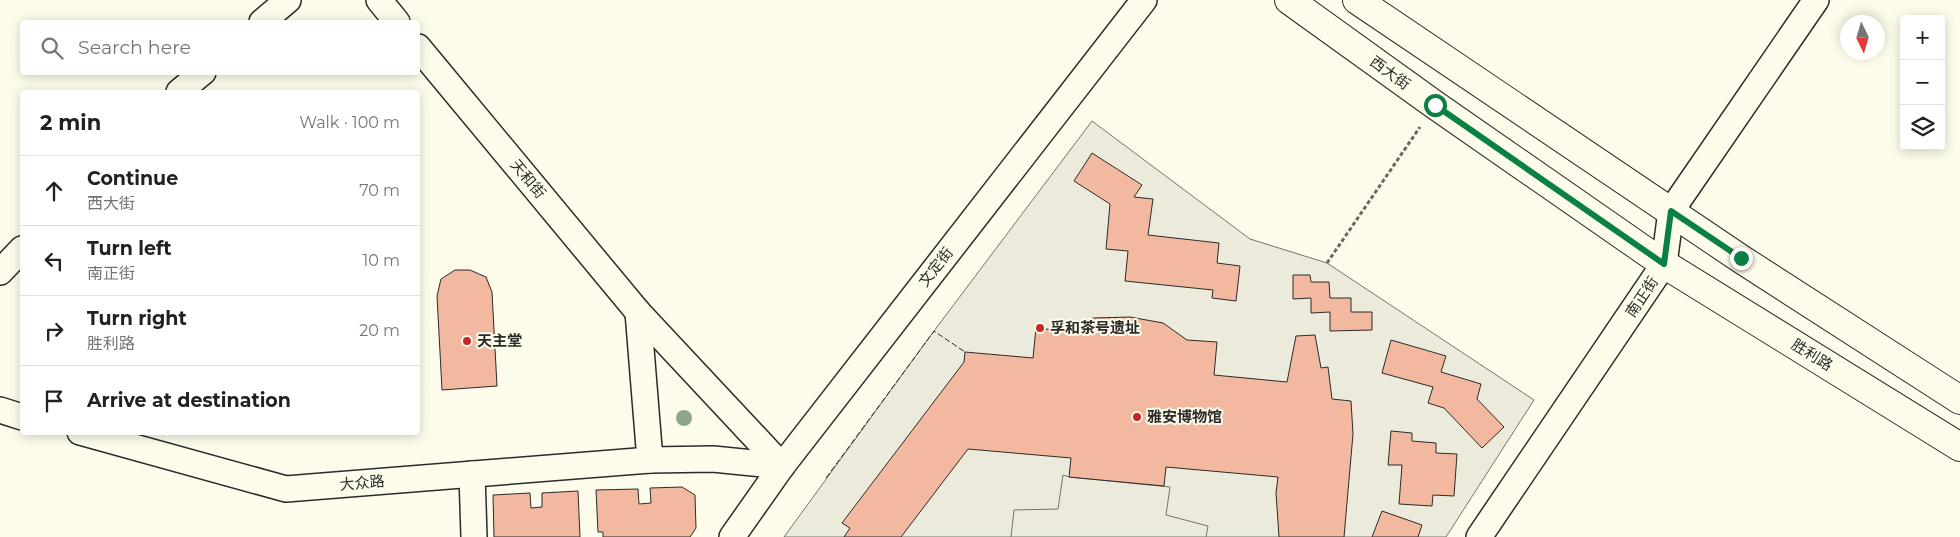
<!DOCTYPE html>
<html lang="en">
<head>
<meta charset="utf-8">
<style>
  body { margin:0; font-family:Montserrat,"Noto Sans SC",sans-serif; background:#f6f6f6; color:#202124 }
  .controls { position:absolute; right:15px; top:15px; display:grid; overflow:hidden; border-radius:5px; box-shadow:0 2px 12px #0003 }
  .controls button { width:45px; height:45px; display:grid; place-items:center; padding:0; border:0; border-bottom:1px solid #e0e0e0; background:#fff; color:#202124; font:25px sans-serif }
  .compass { position:absolute; left:1840px; top:15px; width:45px; height:45px; border-radius:50%; background:#fff; box-shadow:0 2px 12px #0003; rotate:175deg }
  .stop { position:absolute; width:15px; height:15px; margin:-11px; border:4px solid #0b8043; border-radius:50%; background:#fff }
  .stop.end { background:#0b8043; border-color:#fff; box-shadow:0 1px 5px #0008 }
  .list { margin:0; padding:0; list-style:none }
  h2 { display:flex; justify-content:space-between; align-items:center; height:65px; margin:0; padding:0 20px; font-size:21px }
  h2 small { font-size:16px; font-weight:400; color:#757577 }
  .list li { display:grid; grid-template-columns:32px 1fr auto; gap:15px; align-items:center; box-sizing:border-box; height:70px; padding:0 20px; border-top:1px solid #e0e0e0 }
  .list b { display:block; font-size:19px; white-space:nowrap }
  .list p { margin:0; font-size:16px; white-space:nowrap; color:#757577 }
  .list em { font-size:16px; font-style:normal; color:#757577 }
  .icon { flex:none; width:28px; height:28px; fill:none; stroke:currentColor; stroke-width:2; stroke-linecap:round; stroke-linejoin:round }
  .map { position:relative; flex:none; width:1960px; height:537px; overflow:hidden }
  .search { position:absolute; background:#fff; box-shadow:0 2px 12px #0003; left:20px; top:20px; width:400px; height:55px; display:flex; align-items:center; gap:12px; box-sizing:border-box; padding:0 18px; border-radius:5px; color:#757577; font-size:19px }
  .panel { position:absolute; background:#fff; box-shadow:0 2px 12px #0003; left:20px; top:90px; width:400px; height:345px; border-radius:5px }
  .map>svg:first-child { display:block }
</style>
</head>
<body>
<div class="map">
<svg width="1960" height="537" viewBox="0 0 1960 537">
  <rect width="100%" height="100%" fill="#fdfbea"/>
  <path fill="#ecebdb" stroke="#74746e" d="M1092,121L1250,239L1327,263L1534,400L1446,537H784L934,331Z"/>
  <path fill="#eceadb" stroke="#74746e" d="M1063,475L1069,477L1170,487L1166,515L1208,526L1206,537H1011L1014,510L1058,509Z"/>
  <g fill="#f2b8a0" stroke="#2b2b2b">
    <path d="M1092,153L1142,185L1134,197L1153,199L1148,235L1219,243L1217,263L1240,266L1236,301L1212,298L1213,290L1125,281L1128,251L1106,249L1110,204L1074,181Z"/>
    <path d="M455,270H470L486,277L492,292L497,386L442,390L437,296L441,279Z"/>
    <path d="M1293,275H1310L1311,282H1329L1330,298H1351V312H1372V330L1330,331V312L1311,313V298L1293,299Z"/>
    <path d="M1130,317L1163,323L1187,340L1217,342L1214,375L1287,382L1296,336L1315,335L1321,368L1328,367L1332,399L1351,401L1353,434L1344,537H1279L1276,493L1278,477L1166,467L1164,486L1069,477L1071,458L968,449L901,537H844L850,528L842,523L964,362L965,352L1033,358L1036,328L1066,331L1093,318Z"/>
    <path d="M1391,340L1446,356L1441,372L1481,384L1477,399L1504,427L1482,448L1444,408L1428,403L1433,387L1382,373Z"/>
    <path d="M1391,431L1412,433V441L1436,443V453L1457,454L1454,496L1433,495L1432,506L1399,504L1402,465H1388Z"/>
    <path d="M682,487L695,495L696,528L690,537H603V532H598L596,490L638,489L639,504L651,503L650,488Z"/>
    <path d="M578,491L580,537H494L493,495L530,493L531,508L542,507V493Z"/>
    <path d="M1382,511L1422,525L1418,537H1372Z"/>
  </g>
  <g fill="none" stroke-linecap="round" stroke-linejoin="round">
    <defs>
      <g id="street">
        <path d="M379,0L397,22"/>
        <path d="M262,22L288,0"/>
        <path d="M418,47L638,312L782,466"/>
        <path d="M179,92L203,72"/>
        <path d="M0,272L22,249"/>
        <path d="M638,312L650,460"/>
        <path d="M0,410L22,417"/>
        <path d="M80,432L286,489L650,460L713,459L782,466"/>
        <path d="M472,474L474,537"/>
        <path d="M732,537L782,466L1144,0"/>
        <path d="M1479,537L1664,264L1671,211L1816,0"/>
      </g>
      <g id="secondary">
        <path d="M1289,0L1435,105L1664,264L1960,447"/>
        <path d="M1357,0L1741,259L1960,400"/>
      </g>
    </defs>
    <use href="#street" stroke="#2b2b2b" stroke-width="28"/>
    <use href="#secondary" stroke="#2b2b2b" stroke-width="30"/>
    <path stroke="#6a6964" stroke-width="3" stroke-dasharray="4 2.5" stroke-linecap="butt" d="M1327,263L1420,127"/>
    <use href="#street" stroke="#fdfbea" stroke-width="25"/>
    <use href="#secondary" stroke="#fdfbea" stroke-width="28"/>
    <path stroke="#2b2b2b" stroke-width="1" stroke-dasharray="6 2.5" stroke-linecap="butt" d="M826,478L934,331L965,352"/>
  </g>
  <circle fill="#8ea78a" cx="684" cy="418" r="8"/>
  <g fill="none" stroke-linecap="round" stroke-linejoin="round">
    <path stroke="#0b8043" stroke-width="6" d="M1435,105L1664,264L1671,211L1741,258"/>
  </g>
  <g fill="#c62828" stroke="#fdfbea" stroke-width="2">
    <circle cx="1040" cy="328" r="5"/>
    <circle cx="467" cy="341" r="5"/>
    <circle cx="1137" cy="417" r="5"/>
  </g>
  <g text-anchor="middle" stroke-width="4" stroke-linejoin="round" paint-order="stroke">
    <g font-size="15" fill="#2b2b2b" stroke="#fdfbea">
      <text transform="translate(1390 73) rotate(36)" y="5">西大街</text>
      <text transform="translate(528 179) rotate(50)" y="5">天和街</text>
      <text transform="translate(936 267) rotate(-52)" y="5">文定街</text>
      <text transform="translate(1642 297) rotate(-56)" y="5">南正街</text>
      <text transform="translate(1812 355) rotate(32)" y="5">胜利路</text>
      <text transform="translate(362 483) rotate(-5)" y="5">大众路</text>
    </g>
    <g font-size="15" font-weight="bold" fill="#2b2b2b" stroke="#fdfbea" text-anchor="start">
      <text x="1050" y="333">孚和茶号遗址</text>
      <text x="477" y="346">天主堂</text>
      <text x="1147" y="422">雅安博物馆</text>
    </g>
  </g>
</svg>
<div class="controls">
<button>+</button>
<button>−</button>
<button><svg class="icon" aria-label="layers" viewBox="0 0 24 24"><path d="M12 4l9 5-9 5-9-5zM3 14l9 5 9-5"/></svg></button>
</div>
<svg class="compass" viewBox="-18 -18 36 36"><path d="M0-13l5 13h-10z" fill="#e53935"/><path d="M0 13l5-13h-10z" fill="#757577"/></svg>
<div class="stop" style="left:1435px;top:105px"></div>
<div class="stop end" style="left:1741px;top:258px"></div>
<div class="search"><svg class="icon" aria-label="search" viewBox="0 0 24 24"><circle cx="10" cy="10" r="6"/><path d="M15 15l6 6"/></svg>Search here</div>
<section class="panel">
<h2>2 min<small>Walk · 100 m</small></h2>
<ul class="list">
<li><svg class="icon" aria-label="ahead" viewBox="0 0 24 24"><path d="M12 20V5M6 11l6-6 6 6"/></svg><div><b>Continue</b><p>西大街</p></div><em>70 m</em></li>
<li><svg class="icon" aria-label="left" viewBox="0 0 24 24"><path d="M17 20v-9H6M10 6l-5 5 5 5"/></svg><div><b>Turn left</b><p>南正街</p></div><em>10 m</em></li>
<li><svg class="icon" aria-label="right" viewBox="0 0 24 24"><path d="M7 20v-9h11M14 6l5 5-5 5"/></svg><div><b>Turn right</b><p>胜利路</p></div><em>20 m</em></li>
<li><svg class="icon" aria-label="arrive" viewBox="0 0 24 24"><path d="M6 21V4h12l-3 4 3 4H6"/></svg><div><b>Arrive at destination</b></div></li>
</ul>
</section>
</div>
</body>
</html>
